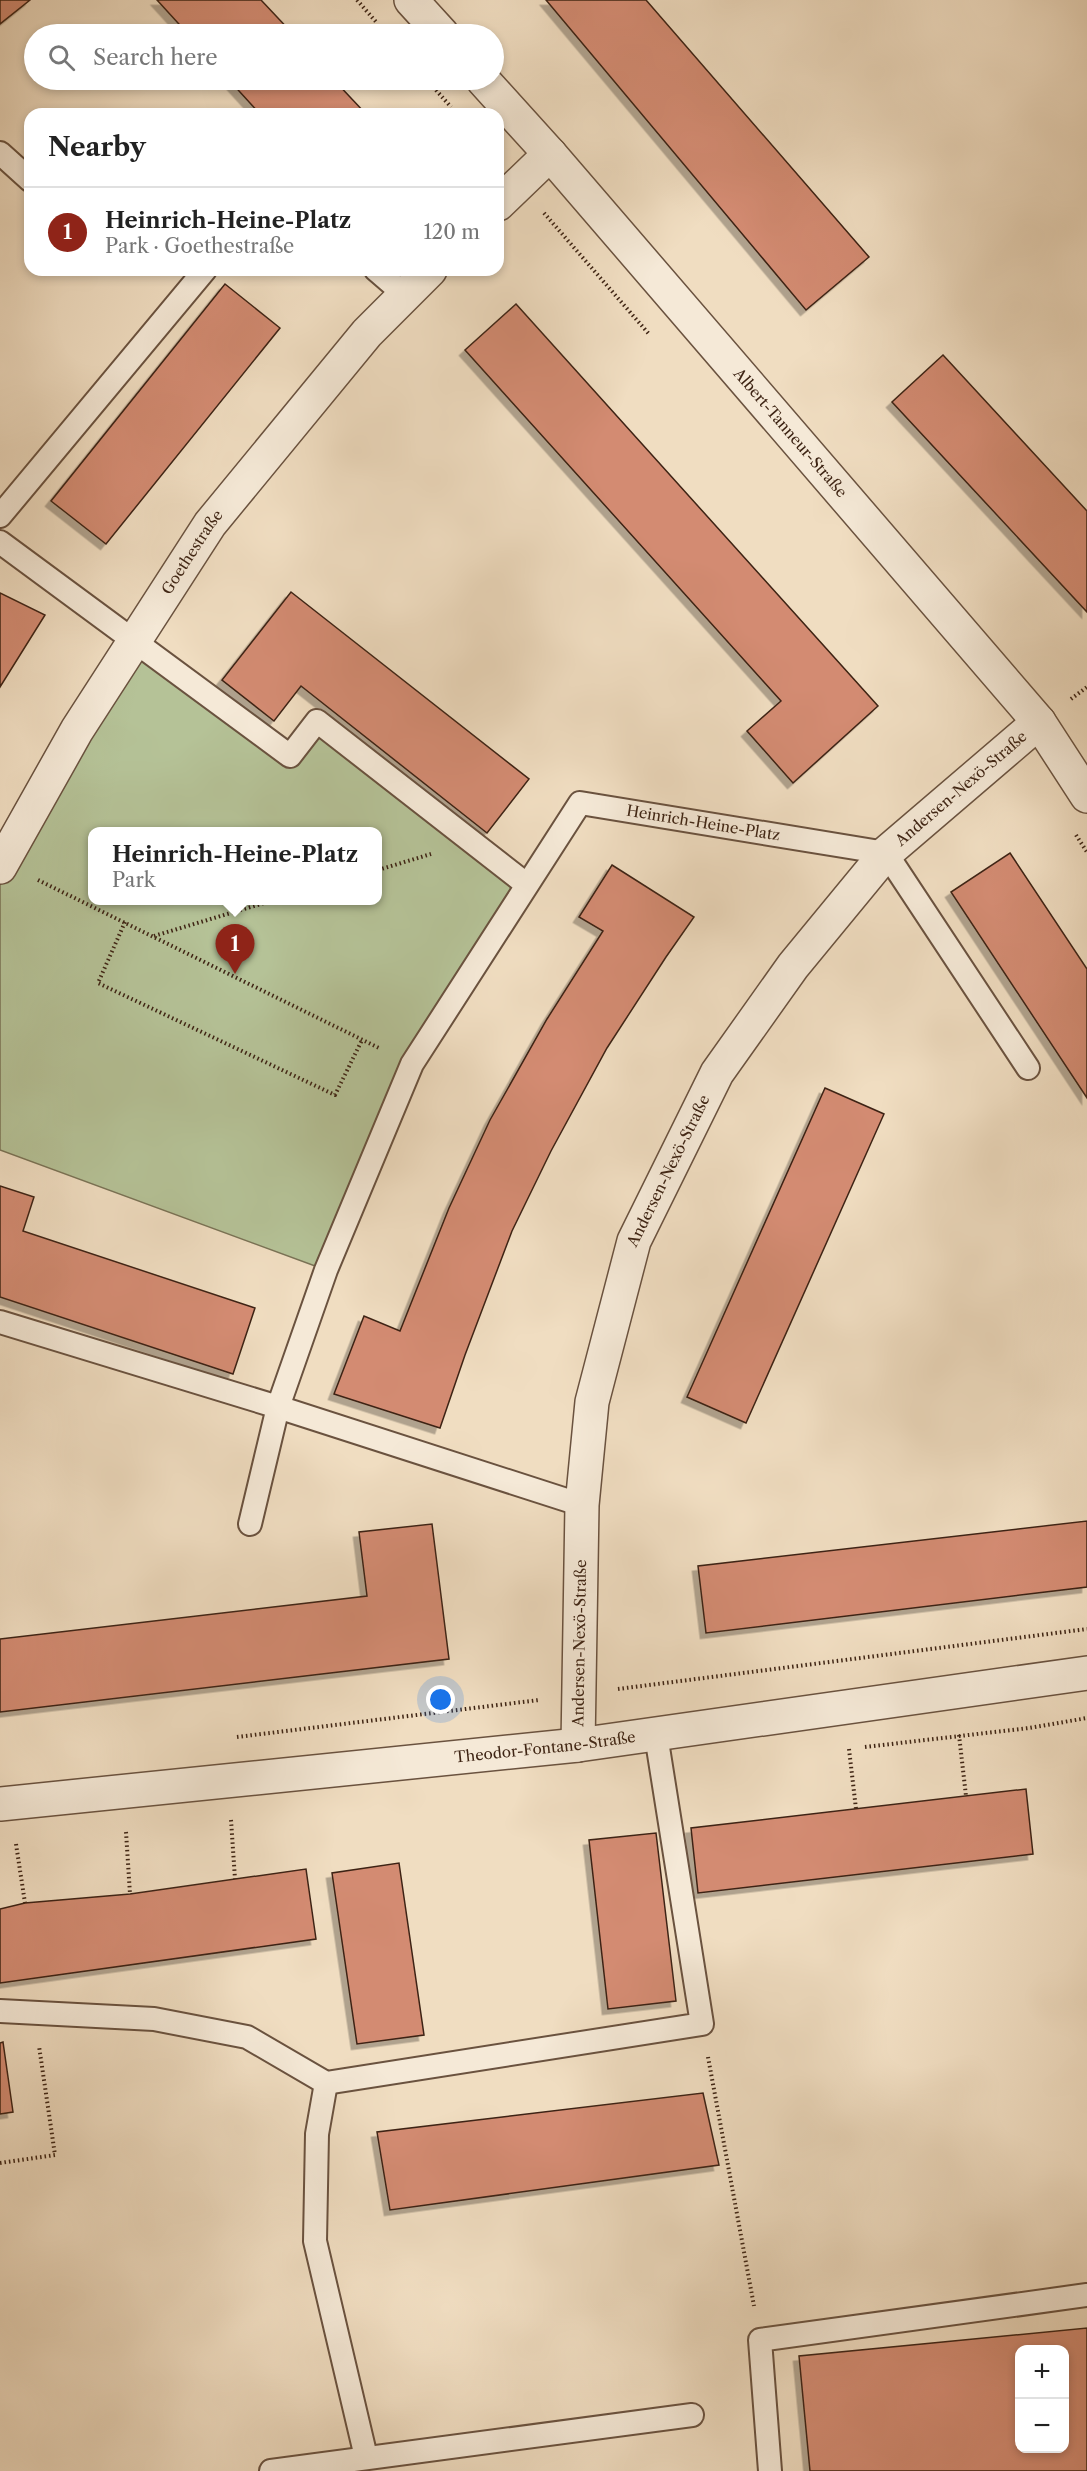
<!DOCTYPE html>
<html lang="en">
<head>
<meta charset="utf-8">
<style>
  body { margin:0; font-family:"Libre Caslon Text",serif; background:#f6f6f6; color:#222 }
  .controls { position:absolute; right:18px; bottom:18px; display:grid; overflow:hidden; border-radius:12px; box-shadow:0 3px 9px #0003 }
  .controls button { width:54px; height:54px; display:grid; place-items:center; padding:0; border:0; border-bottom:2px solid #e0e0e0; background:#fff; color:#222; font:30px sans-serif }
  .you { position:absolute; left:441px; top:1700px; width:21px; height:21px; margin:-15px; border:4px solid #fff; border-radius:50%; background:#1a73e8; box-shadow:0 0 0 9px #1a73e833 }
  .badge { display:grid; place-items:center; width:39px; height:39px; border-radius:50%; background:#8f2418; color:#fff; font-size:20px; font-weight:700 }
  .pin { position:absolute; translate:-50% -50px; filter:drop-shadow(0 2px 3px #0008) }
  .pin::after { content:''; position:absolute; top:32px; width:21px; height:18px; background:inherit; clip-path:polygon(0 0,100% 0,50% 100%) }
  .popup { position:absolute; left:88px; top:827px; width:294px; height:78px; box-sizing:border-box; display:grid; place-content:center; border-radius:12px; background:#fff; filter:drop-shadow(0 2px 4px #0005); font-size:20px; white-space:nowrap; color:#767676 }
  .popup b { font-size:22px; color:#222 }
  .popup::after { content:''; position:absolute; left:50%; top:100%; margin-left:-12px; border:12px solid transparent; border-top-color:#fff }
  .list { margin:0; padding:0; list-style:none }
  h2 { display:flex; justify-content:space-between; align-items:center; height:78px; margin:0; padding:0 24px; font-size:26px }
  h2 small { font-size:20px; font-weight:400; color:#767676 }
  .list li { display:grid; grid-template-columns:39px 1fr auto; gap:18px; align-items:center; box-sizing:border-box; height:90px; padding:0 24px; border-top:2px solid #e0e0e0 }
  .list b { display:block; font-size:22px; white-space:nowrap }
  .list p { margin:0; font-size:20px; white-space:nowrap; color:#767676 }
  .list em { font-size:20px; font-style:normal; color:#767676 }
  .icon { flex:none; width:33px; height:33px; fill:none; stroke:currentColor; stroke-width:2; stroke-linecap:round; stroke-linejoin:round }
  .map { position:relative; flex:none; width:1087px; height:2471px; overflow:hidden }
  .search { position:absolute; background:#fff; box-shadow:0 3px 9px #0003; left:24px; top:24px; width:480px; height:66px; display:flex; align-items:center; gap:15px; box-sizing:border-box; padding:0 21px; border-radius:33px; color:#767676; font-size:22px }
  .panel { position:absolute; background:#fff; box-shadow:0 3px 9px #0003; left:24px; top:108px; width:480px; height:168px; border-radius:18px }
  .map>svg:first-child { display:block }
</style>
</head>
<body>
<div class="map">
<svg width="1087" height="2471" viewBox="0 0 1087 2471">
  <defs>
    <filter id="shadow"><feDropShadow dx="-5.5" dy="5.5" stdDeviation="0" flood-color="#0004"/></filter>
  </defs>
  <rect width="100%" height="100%" fill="#f0ddc1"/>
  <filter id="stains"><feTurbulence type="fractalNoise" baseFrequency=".00333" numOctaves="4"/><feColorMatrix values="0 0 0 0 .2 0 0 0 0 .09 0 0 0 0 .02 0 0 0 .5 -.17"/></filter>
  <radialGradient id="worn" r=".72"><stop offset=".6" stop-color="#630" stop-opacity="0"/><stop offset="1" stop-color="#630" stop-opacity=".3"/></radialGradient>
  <path fill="#b5c297" stroke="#7a7356" stroke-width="1.5" fill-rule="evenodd" d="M134,641L290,755L317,721L526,884L412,1064L326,1270L0,1150V867ZM92,832H378V900H92Z"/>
  <g fill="#d38b72" stroke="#3e2414" stroke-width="1.5" fill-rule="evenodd" filter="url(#shadow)">
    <path d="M0,0H30L0,24Z"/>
    <path d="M157,0H261L293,34H188Z"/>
    <path d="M546,0H646L869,257L806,310Z"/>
    <path d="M229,80H334L366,114H260Z"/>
    <path d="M225,284L280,328L106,544L51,501Z"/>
    <path d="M516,304L878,706L793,783L747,731L781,701L465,350Z"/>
    <path d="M943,355L1087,511V612L892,402Z"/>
    <path d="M291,592L529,779L487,833L301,686L274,721L222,680Z"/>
    <path d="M0,593L45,615L0,687Z"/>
    <path d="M1010,853L1087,969V1098L951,892Z"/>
    <path d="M612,865L694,917L666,957L607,1048L551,1151L512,1231L465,1355L440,1428L334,1394L364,1316L400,1331L449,1208L490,1120L547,1019L603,931L579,917Z"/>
    <path d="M825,1088L884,1114L746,1423L687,1397Z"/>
    <path d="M0,1186L34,1197L23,1231L255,1308L233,1374L0,1297Z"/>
    <path d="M1087,1521V1587L706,1633L698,1566Z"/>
    <path d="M432,1524L449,1659L0,1712V1639L367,1596L359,1532Z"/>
    <path d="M1026,1789L1033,1854L698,1893L691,1828Z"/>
    <path d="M656,1833L676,2001L608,2009L589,1840Z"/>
    <path d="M399,1863L424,2035L357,2044L332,1873Z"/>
    <path d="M306,1869L316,1939L0,1983V1909L25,1903L130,1894Z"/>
    <path d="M3,2042L13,2112L0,2114V2043Z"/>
    <path d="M703,2093L719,2165L390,2210L377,2132Z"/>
    <path d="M1087,2328V2471H810L799,2356ZM1020,2350H1064V2448H1020Z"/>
  </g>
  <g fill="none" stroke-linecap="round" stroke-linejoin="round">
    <defs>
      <g id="lane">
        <path d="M0,153L30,180"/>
        <path d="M376,270L405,295"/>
        <path d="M0,516L205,270"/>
        <path d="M0,542L290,756L317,721L526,884"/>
        <path d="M0,1322L278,1407L582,1505"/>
        <path id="s1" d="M250,1524L278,1407L326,1270L412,1064L580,803L886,853L1028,1068"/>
        <path d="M0,2011L154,2019L247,2037L326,2083L702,2024L656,1735"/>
        <path d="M326,2083L317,2134L315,2241L366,2457"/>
        <path d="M271,2471L692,2415"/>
        <path d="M770,2471L760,2340L1087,2295"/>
      </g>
      <g id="street">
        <path d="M411,0L442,34"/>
        <path id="s2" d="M483,80L550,154L1039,722L1087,796"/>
        <path d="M498,204L550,154"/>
        <path id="s3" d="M0,867L77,730L210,524L367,333L430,270"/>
        <path id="s4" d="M578,1745L582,1505L592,1402L634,1241L717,1073L793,966L886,853L1039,722"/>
        <path id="s5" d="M0,1804L578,1745L1087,1673"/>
      </g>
    </defs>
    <use href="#lane" stroke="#6a523f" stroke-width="26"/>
    <use href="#street" stroke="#6a523f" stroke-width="36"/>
    <g stroke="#3e2414" stroke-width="4" stroke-dasharray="1.5 3" stroke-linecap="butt">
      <path d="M357,0L377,23"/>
      <path d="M427,80L451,107"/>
      <path d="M544,213L649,334"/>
      <path d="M1071,699L1087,687"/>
      <path d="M1076,835L1087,852"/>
      <path d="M378,870L431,854"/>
      <path d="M38,880L381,1049"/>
      <path d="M125,922L98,983L335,1095L362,1040"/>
      <path d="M154,936L274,900"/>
      <path d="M618,1689L1087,1629"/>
      <path d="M959,1735L966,1796"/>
      <path d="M237,1737L539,1700"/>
      <path d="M865,1747L1029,1728L1087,1718"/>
      <path d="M849,1749L856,1809"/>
      <path d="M231,1820L235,1879"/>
      <path d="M126,1832L130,1894"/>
      <path d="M16,1844L25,1903"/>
      <path d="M708,2057L754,2306"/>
      <path d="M0,2163L55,2155L39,2046"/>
    </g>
    <use href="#lane" stroke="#f5e9d7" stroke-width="22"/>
    <use href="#street" stroke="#f5e9d7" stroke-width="33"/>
  </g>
  <g text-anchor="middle" stroke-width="4.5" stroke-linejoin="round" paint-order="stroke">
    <g font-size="15" fill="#3e2414" stroke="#f5e9d7">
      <text dy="5" stroke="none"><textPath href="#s2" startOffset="468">Albert-Tanneur-Straße</textPath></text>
      <text dy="5" stroke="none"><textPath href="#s3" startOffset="369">Goethestraße</textPath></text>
      <text dy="5" stroke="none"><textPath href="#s4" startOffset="1074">Andersen-Nexö-Straße</textPath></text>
      <text dy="5" stroke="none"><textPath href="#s1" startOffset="924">Heinrich-Heine-Platz</textPath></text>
      <text dy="5" stroke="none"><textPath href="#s4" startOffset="588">Andersen-Nexö-Straße</textPath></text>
      <text dy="5" stroke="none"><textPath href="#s4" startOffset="102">Andersen-Nexö-Straße</textPath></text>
      <text dy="5" stroke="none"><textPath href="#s5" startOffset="548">Theodor-Fontane-Straße</textPath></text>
    </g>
  </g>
  <rect width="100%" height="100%" filter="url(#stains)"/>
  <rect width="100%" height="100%" fill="url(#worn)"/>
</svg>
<div class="controls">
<button>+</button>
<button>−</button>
</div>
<div class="you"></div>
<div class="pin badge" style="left:235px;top:974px">1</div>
<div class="popup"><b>Heinrich-Heine-Platz</b>Park</div>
<div class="search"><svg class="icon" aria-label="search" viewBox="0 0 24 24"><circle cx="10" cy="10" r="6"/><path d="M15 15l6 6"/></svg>Search here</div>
<section class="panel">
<h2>Nearby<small></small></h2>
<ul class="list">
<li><span class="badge">1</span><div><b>Heinrich-Heine-Platz</b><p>Park · Goethestraße</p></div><em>120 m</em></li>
</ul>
</section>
</div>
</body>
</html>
